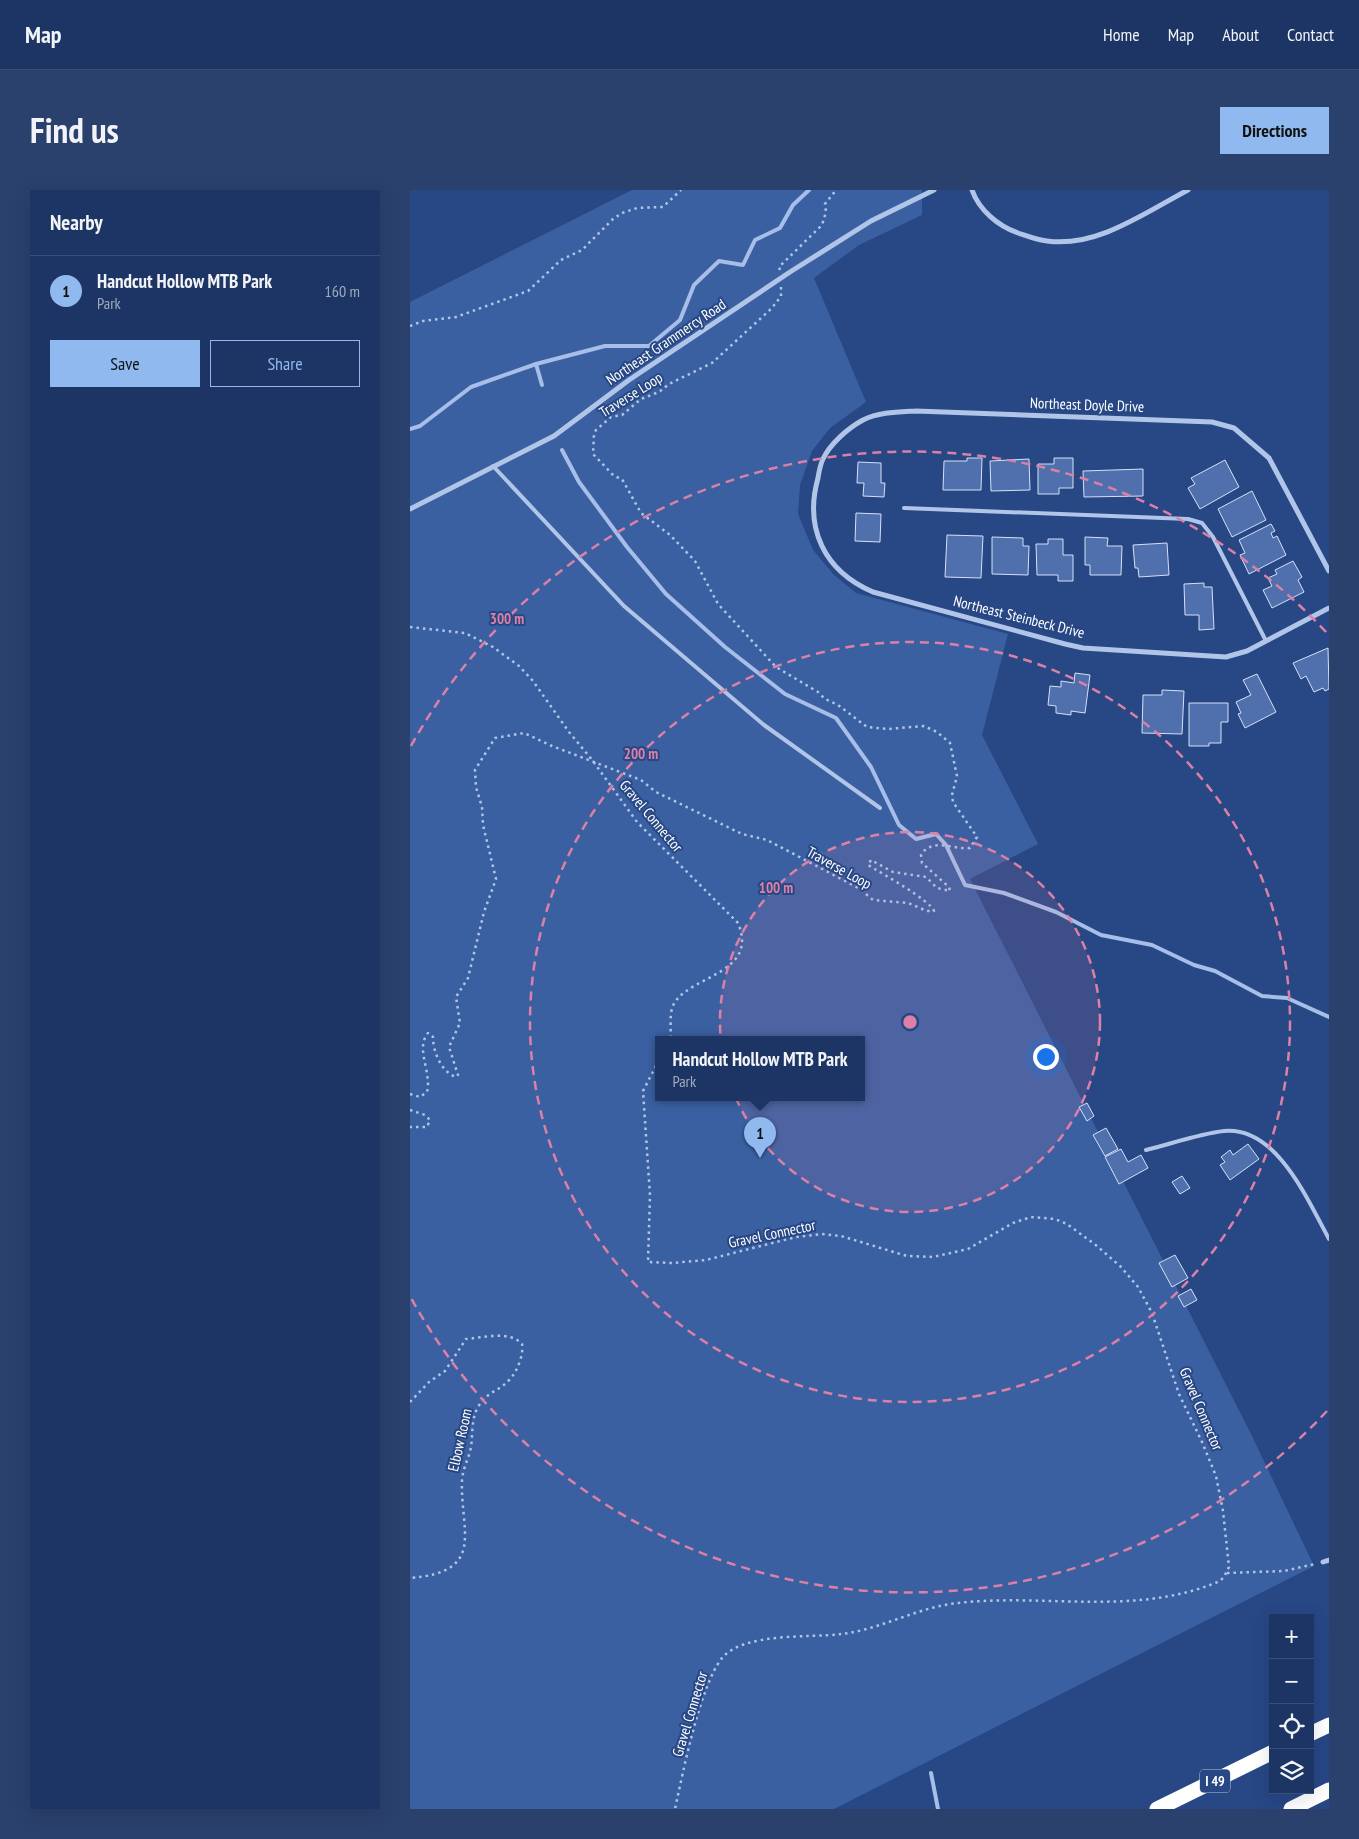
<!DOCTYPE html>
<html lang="en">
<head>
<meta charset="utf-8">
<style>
  body { margin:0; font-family:"PT Sans Narrow",sans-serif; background:#2a406d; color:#f1f3f6 }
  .controls { position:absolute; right:15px; bottom:15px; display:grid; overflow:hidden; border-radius:0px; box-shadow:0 5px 20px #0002 }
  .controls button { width:45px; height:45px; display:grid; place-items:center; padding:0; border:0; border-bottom:1px solid #3b5078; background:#1d3564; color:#f1f3f6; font:25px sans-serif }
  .you { position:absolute; left:635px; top:866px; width:18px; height:18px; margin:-12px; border:4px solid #fff; border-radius:50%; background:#1a73e8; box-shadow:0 0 0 8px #1a73e833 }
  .badge { display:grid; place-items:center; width:32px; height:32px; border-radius:50%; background:#90b9f0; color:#111; font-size:16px; font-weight:700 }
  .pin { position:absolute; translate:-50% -41px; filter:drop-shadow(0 1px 2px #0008) }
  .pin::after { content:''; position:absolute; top:26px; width:18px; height:15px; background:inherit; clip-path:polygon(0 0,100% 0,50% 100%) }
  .popup { position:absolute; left:245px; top:846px; width:210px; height:65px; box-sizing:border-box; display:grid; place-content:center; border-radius:0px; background:#1d3564; filter:drop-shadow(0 1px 4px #0005); font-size:16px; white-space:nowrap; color:#a0abbf }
  .popup b { font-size:19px; color:#f1f3f6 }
  .popup::after { content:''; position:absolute; left:50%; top:100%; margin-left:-10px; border:10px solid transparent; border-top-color:#1d3564 }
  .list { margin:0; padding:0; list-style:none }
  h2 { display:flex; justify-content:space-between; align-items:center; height:65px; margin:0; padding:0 20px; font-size:21px }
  h2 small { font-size:16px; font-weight:400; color:#a0abbf }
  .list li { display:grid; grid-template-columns:32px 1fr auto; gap:15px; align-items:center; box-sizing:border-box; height:70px; padding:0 20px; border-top:1px solid #3b5078 }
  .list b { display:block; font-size:19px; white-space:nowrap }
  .list p { margin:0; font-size:16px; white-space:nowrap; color:#a0abbf }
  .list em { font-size:16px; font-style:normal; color:#a0abbf }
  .actions { display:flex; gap:10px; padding:15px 20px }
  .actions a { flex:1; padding:11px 0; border:1px solid #90b9f0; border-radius:0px; text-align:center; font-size:18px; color:#90b9f0 }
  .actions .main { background:#90b9f0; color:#111 }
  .icon { flex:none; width:28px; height:28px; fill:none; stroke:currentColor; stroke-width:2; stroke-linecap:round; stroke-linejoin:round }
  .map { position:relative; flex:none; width:919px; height:1619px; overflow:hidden; border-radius:0px }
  header { display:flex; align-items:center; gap:30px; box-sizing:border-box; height:70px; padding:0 25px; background:#1d3564; border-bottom:1px solid #3b5078 }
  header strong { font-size:24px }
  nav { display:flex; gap:28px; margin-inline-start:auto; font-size:18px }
  .intro { display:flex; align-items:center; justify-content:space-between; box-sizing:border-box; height:120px; padding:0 30px }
  h1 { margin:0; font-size:35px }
  .button { padding:12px 22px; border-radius:0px; background:#90b9f0; color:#111; font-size:18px; font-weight:700 }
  main { display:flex; gap:30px; padding:0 30px }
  aside { flex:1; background:#1d3564; border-radius:0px; box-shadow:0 5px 20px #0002 }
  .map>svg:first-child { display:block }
</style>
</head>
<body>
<header>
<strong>Map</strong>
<nav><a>Home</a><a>Map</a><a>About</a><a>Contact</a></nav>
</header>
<div class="intro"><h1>Find us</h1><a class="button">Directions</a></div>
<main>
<aside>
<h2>Nearby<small></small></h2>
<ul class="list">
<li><span class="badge">1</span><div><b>Handcut Hollow MTB Park</b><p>Park</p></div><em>160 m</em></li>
</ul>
<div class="actions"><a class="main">Save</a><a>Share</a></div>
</aside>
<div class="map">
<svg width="919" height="1619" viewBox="0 0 919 1619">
  <rect width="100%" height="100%" fill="#274785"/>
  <path fill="#3b60a2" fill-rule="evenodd" d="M222,0H512V25L449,55L404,88L456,212L420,238L402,261L390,295L388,324L403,360L424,385L446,403L598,444L572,545L628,654L560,689L842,1246L904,1376L424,1619H0V112ZM249,849H451V907H249Z"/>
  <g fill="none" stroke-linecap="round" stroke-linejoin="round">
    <g stroke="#a6bee8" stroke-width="4">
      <path d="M126,174L132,195"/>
      <path d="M0,239L10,236L61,197L126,174L195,156H239L270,130L284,95L309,71L333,75L345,50L370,38L383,15L399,0"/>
      <path d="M152,260L169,292L217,357L256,404L315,457L375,504L426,528L461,577L489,635L506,649L526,644L536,655L555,695L594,703L646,722L691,745L742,755L784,775L805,781L852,806L877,808L919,827"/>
      <path d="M521,1583L528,1619"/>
    </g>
  </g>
  <g fill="#4f70ad" stroke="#d5e1f6">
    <path d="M557,268H572L571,300H533L534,271H557Z"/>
    <path d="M644,268H663V298H649V304H628V274H644Z"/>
    <path d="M619,269L620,300L581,301L580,271Z"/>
    <path d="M815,270L829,297L790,319L778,298L785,294L781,288Z"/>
    <path d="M448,272L471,273V293H475L474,307L453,306L454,293H447Z"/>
    <path d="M733,279V306L674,307L673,281Z"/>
    <path d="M842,301L856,330L822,347L808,319Z"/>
    <path d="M446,323L471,324L470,352L445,351Z"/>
    <path d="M861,334L865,341L861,343L863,348L867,346L876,365L839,384L830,365L835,363L829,350Z"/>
    <path d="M537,345L573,346L571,388L535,387Z"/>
    <path d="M582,347L613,348V356H619L618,385L582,384Z"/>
    <path d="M675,347L698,348L697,356H712L711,385H680V375H675Z"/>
    <path d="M638,349H653V365H663V391H648V385H627L626,354H638Z"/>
    <path d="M757,353L759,385L729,387L728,378H725L723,355Z"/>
    <path d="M883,371L892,387L888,390L894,402L862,418L853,400L862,396L858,388L867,384L865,380Z"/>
    <path d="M794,393V397H802L804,439L789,440V425H775L774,394Z"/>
    <path d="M918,458L919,499L915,501L913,498L904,502L896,486L891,489L883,473Z"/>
    <path d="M665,483L680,485L675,523L661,521V525L646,523V516L638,515L640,496L651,497V491L664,493Z"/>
    <path d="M847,484L866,522L835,538L828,524L831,523L826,512L841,505L833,490Z"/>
    <path d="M752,500L774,501L772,544L732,543L733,505H752Z"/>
    <path d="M779,513H818V532H811V553H799V556H779Z"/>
    <path d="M677,913L684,926L677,931L669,917Z"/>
    <path d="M696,938L708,959L695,966L683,945Z"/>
    <path d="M838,954L849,969L820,990L810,975L815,972L811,967L820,960L823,965Z"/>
    <path d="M711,959L718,972L731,965L738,978L709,994L695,967Z"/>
    <path d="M772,986L780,998L770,1004L762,992Z"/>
    <path d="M765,1065L778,1088L762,1097L749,1073Z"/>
    <path d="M781,1099L787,1110L774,1117L768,1106Z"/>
  </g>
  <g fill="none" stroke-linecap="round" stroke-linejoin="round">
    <g stroke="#b1c5e8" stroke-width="2.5" stroke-dasharray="2.5 4" stroke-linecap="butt">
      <path d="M370,80L369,77L412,35L416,22L415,14L426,0"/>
      <path d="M0,136L13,131L46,127L118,101L151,70L172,60L203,29L212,23L227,18L253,17L271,0"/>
      <path d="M0,437L55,443L83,457L109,476L123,491L159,542L183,571L227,632L328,733C349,783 283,785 265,812C258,822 262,838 260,849"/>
      <path d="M249,870L233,901L240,1005L238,1072L262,1073L296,1070L386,1047L412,1044L431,1046L497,1066L523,1067L558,1059L603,1033L621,1027L645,1029L657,1034L687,1056L711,1077L728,1097L742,1123L769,1204L792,1252L806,1286L813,1321L819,1377L814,1387L810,1391C726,1427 636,1403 548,1413C508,1417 472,1439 432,1444C400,1448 334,1442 312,1468C290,1496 273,1582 265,1619"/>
      <path d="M0,904L10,907L17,902C22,882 5,859 18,843L23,847C23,861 31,882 46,887L48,885L39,857L50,833L46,807L58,788L74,722L86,689L73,635L72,617L66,597L65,580L85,548L114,543L142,556L231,590L246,602L332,644L357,650L418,682L450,699L463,710L498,713L517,721H524C520,710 471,683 458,675L461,670L483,682L516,687L527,698L540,701L539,697L512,673L511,665C522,647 544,660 560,658L567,647L543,612L542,605L547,586L540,553L527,542L514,536L478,539L457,537L428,515L415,509L408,502L366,477L308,414L285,371L260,345L231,323L212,289L204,286L183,264L184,244L186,240L201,227L212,225L231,209L249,202L259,194L302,173L362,118L371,106V97"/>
      <path d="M0,920L15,925L20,930L17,937H0"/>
      <path d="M0,1212L19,1192L35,1181L56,1149C71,1148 100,1140 112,1154C114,1164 107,1182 100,1189C89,1202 76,1201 67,1219C61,1231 63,1244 61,1257C59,1268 53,1278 52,1290C50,1341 77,1382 0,1388"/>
      <path d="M817,1383L874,1381L905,1374"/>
    </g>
    <g stroke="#b1c5e8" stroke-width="4">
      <path d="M83,276L214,416L354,535L470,618"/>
      <path d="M494,318L778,329L792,333L803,347L856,451"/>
      <path d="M736,960C761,954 788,944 814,941C867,936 898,1011 919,1049"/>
    </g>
    <g stroke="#b1c5e8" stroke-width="5">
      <path d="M562,0C569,20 588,36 608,43C617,46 627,50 637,51C687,58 736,22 778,0"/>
      <path d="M0,319L144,246L219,190L380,82L461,31L524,0"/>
      <path d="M919,381L859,268L824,238L802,232L506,221C488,222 469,222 453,230C438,238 420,254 413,269C410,275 409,282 408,288C394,338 414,381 463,402L655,454L673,458L816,467L837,461L919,418"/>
      <path d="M913,1372L919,1370"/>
    </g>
    <g stroke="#fff" stroke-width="15">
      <path d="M900,1544L919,1535"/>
      <path d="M747,1619L863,1562"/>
      <path d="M881,1619L919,1600"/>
    </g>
  </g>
  <circle cx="500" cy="832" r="190" fill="#dd80a5" fill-opacity=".12"/>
  <g fill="none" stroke="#dd80a5" stroke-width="2.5" stroke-dasharray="9 6">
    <circle cx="500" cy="832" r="190"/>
    <circle cx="500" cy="832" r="380"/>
    <path d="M917 1221A570 570 0 0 1 1 1108M1 556A570 570 0 0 1 917 443"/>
  </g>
  <g text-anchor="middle" stroke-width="4" stroke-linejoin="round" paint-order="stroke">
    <rect fill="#274785" stroke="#bec8da" stroke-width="1" x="790" y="1579.5" width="30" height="23" rx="4"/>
    <g font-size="14" font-weight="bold" fill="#fff">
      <text x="805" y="1596">I 49</text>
    </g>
    <g font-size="15" fill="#fff" stroke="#274785">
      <text transform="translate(256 152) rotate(-34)" y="5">Northeast Grammercy Road</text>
      <text transform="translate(221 205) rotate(-32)" y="5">Traverse Loop</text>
      <text transform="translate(677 215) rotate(2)" y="5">Northeast Doyle Drive</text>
      <text transform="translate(609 427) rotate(14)" y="5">Northeast Steinbeck Drive</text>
      <text transform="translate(241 626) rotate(50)" y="5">Gravel Connector</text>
      <text transform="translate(429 678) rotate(29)" y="5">Traverse Loop</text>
      <text transform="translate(362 1044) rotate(-12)" y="5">Gravel Connector</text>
      <text transform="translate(791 1219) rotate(67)" y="5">Gravel Connector</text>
      <text transform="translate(50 1250) rotate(-77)" y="5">Elbow Room</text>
      <text transform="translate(280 1524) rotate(-73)" y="5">Gravel Connector</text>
    </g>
  </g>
  <circle cx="500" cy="832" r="8" fill="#dd80a5" stroke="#274785" stroke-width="2.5"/>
  <g font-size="15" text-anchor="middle" font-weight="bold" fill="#dd80a5" stroke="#274785" stroke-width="4" stroke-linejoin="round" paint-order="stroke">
    <text x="97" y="434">300 m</text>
    <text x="231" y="569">200 m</text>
    <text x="366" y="703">100 m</text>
  </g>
</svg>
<div class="controls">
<button>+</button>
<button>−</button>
<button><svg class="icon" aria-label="locate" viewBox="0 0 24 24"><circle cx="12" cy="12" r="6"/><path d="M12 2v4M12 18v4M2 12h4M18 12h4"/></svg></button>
<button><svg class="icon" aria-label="layers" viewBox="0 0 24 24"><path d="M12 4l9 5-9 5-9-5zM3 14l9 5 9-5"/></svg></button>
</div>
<div class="you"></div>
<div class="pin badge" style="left:350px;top:968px">1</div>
<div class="popup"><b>Handcut Hollow MTB Park</b>Park</div>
</div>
</main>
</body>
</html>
